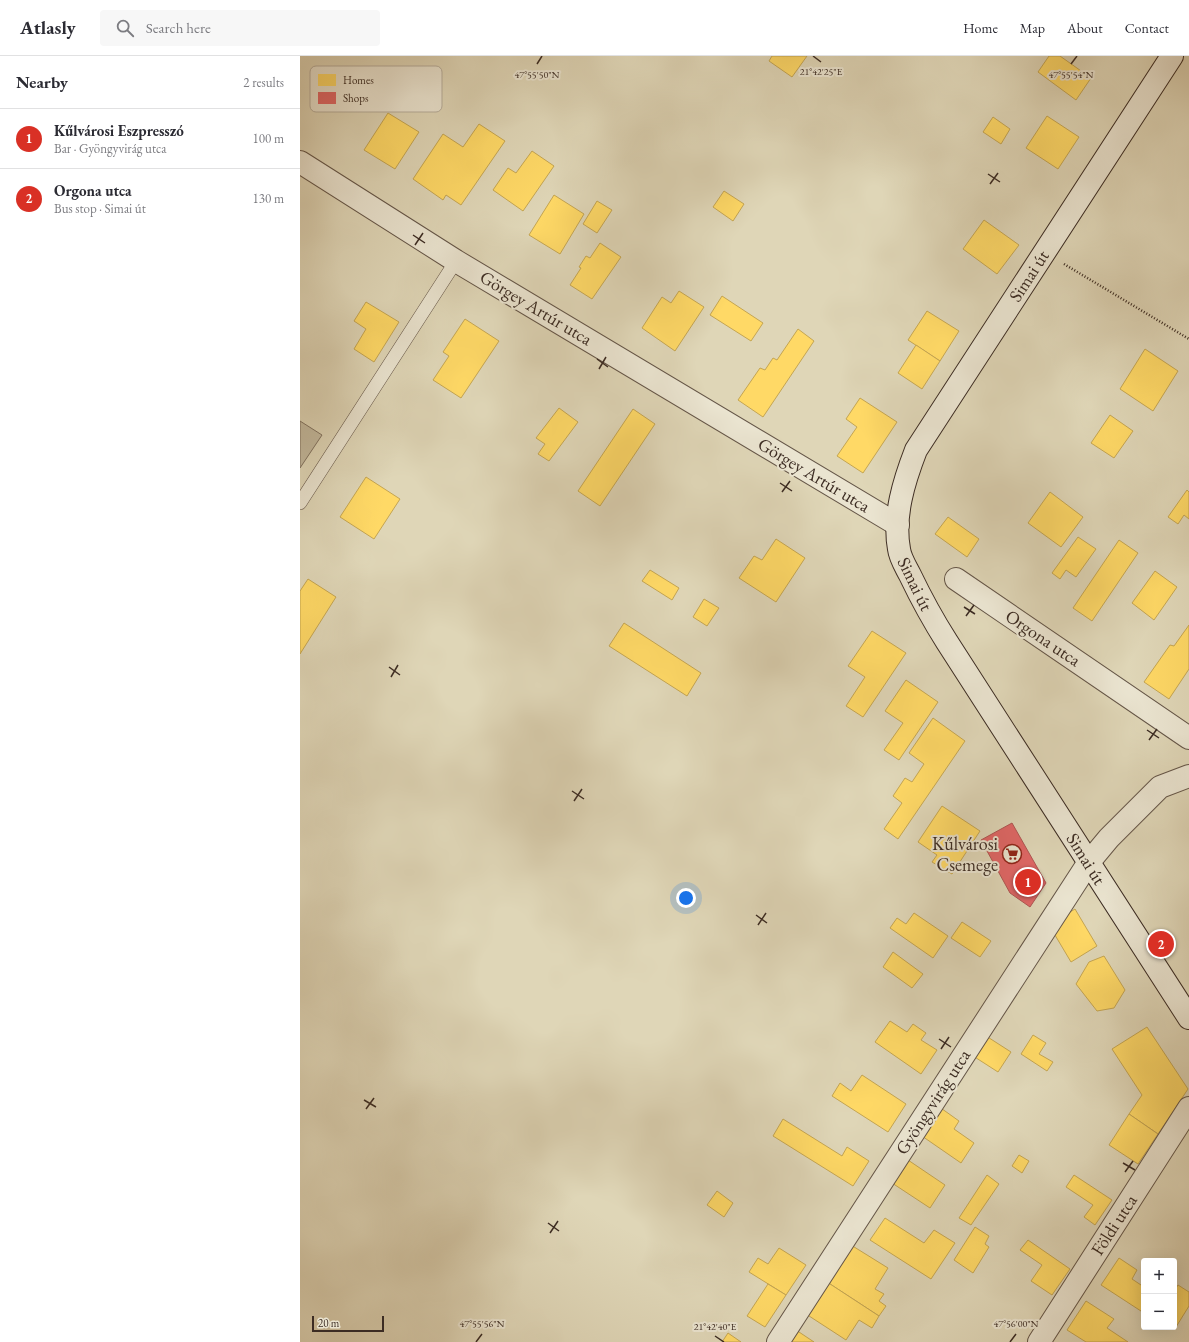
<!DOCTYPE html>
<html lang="en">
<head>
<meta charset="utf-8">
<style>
  body { margin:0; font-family:"EB Garamond",serif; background:#f7f7f7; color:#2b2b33 }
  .controls { position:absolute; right:12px; bottom:12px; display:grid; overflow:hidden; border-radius:4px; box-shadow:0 4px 16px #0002 }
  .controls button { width:36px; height:36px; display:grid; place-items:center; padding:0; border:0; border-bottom:1px solid #e1e1e2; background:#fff; color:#2b2b33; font:20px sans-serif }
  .scale { position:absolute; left:12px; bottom:10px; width:72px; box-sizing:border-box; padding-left:4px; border:2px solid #3c2c23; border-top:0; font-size:11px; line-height:14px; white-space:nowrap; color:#3c2c23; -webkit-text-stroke:3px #eae4d0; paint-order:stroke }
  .you { position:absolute; left:386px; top:842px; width:14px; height:14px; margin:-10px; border:3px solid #fff; border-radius:50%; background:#1a73e8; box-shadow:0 0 0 6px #1a73e833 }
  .badge { display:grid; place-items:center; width:26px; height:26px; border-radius:50%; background:#d93025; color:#fff; font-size:13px; font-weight:700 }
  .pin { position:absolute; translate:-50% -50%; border:2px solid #fff; box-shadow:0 1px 4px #0006 }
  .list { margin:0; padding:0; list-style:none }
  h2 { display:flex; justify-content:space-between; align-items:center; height:52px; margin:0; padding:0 16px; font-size:17px }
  h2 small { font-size:13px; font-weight:400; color:#7c7c81 }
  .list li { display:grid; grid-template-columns:26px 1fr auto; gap:12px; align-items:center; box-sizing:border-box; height:60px; padding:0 16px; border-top:1px solid #e1e1e2 }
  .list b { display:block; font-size:15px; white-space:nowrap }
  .list p { margin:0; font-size:13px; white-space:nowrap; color:#7c7c81 }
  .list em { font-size:13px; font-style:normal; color:#7c7c81 }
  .icon { flex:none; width:22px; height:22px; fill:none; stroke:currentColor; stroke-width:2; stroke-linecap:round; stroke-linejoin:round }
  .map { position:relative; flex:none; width:889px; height:1286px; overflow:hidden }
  header { display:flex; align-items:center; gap:24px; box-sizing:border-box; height:56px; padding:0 20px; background:#fff; border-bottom:1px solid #e1e1e2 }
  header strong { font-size:19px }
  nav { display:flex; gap:22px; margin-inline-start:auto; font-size:14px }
  .search { width:280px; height:36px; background:#f7f7f7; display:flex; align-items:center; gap:10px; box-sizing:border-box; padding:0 14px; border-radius:4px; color:#7c7c81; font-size:15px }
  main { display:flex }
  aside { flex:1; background:#fff }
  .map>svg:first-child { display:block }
</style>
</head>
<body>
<header>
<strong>Atlasly</strong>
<div class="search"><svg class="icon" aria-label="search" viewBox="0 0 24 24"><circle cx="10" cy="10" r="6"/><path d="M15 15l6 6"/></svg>Search here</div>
<nav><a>Home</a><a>Map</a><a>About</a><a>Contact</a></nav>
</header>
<main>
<aside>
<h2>Nearby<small>2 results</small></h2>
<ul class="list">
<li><span class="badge">1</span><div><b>Kűlvárosi Eszpresszó</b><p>Bar · Gyöngyvirág utca</p></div><em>100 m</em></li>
<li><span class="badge">2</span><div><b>Orgona utca</b><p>Bus stop · Simai út</p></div><em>130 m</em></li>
</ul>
</aside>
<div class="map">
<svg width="889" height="1286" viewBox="0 0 889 1286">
  <rect width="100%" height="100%" fill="#dfd6b7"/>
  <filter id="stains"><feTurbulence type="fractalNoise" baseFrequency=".005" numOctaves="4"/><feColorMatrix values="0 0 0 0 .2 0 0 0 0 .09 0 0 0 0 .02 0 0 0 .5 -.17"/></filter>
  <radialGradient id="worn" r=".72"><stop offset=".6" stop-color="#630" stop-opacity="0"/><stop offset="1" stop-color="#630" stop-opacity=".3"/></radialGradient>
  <path fill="#c3b99e" stroke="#807260" d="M0,365L22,379L0,412Z"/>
  <g fill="#ffd966" stroke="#c4a552">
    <path d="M472,0H507L492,21L469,5Z"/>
    <path d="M749,0H760L791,22L776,44L738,16Z"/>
    <path d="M88,57L119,76L95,113L64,94Z"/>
    <path d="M747,60L779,81L758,113L726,92Z"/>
    <path d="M693,61L710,73L701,88L683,76Z"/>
    <path d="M179,68L205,85L161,149L146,139L143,144L113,123L143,78L163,91Z"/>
    <path d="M232,95L254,110L223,155L193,134L208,112L216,117Z"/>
    <path d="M424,135L444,148L433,165L413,151Z"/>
    <path d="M254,139L284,158L260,198L229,179Z"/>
    <path d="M297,145L312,154L297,177L283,168Z"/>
    <path d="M684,164L719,189L697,218L663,193Z"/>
    <path d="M300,187L321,201L292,243L270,229L281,212L279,211L286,200L290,202Z"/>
    <path d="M379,235L404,251L375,295L342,272L362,241L371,247Z"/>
    <path d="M422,240L463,267L451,285L410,259Z"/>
    <path d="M66,246L99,266L74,306L54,293L66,273L54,265Z"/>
    <path d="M627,255L659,275L640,305L608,284Z"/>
    <path d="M165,263L199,285L161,342L133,324L149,300L143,296Z"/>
    <path d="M498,273L514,285L463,361L438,344L460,312L465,314L473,302L477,304Z"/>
    <path d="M616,289L640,305L622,333L598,317Z"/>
    <path d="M845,293L878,315L853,355L820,333Z"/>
    <path d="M560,342L597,366L563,417L537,400L557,371L546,363Z"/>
    <path d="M259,352L278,366L249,405L238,398L245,388L236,382Z"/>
    <path d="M333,353L355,368L300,450L278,435Z"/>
    <path d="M810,359L833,375L814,402L791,387Z"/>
    <path d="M66,421L100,443L74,483L40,461Z"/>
    <path d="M887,434L889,436V463L884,459L878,468L868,461Z"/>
    <path d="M750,436L783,461L761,491L728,467Z"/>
    <path d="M648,461L679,483L667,501L635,478Z"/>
    <path d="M778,481L796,493L776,521L766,514L760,523L752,517Z"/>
    <path d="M476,483L505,502L476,546L439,522L454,500L462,504Z"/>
    <path d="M819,484L838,497L792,565L773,552Z"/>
    <path d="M350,514L379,532L372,544L342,525Z"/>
    <path d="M855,515L877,531L854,564L832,547Z"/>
    <path d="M8,523L36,541L0,598V535Z"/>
    <path d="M404,543L419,552L407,570L393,561Z"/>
    <path d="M324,567L401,617L387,640L309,590Z"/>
    <path d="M889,569V613L869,643L844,626L870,589L874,590Z"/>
    <path d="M572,575L606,597L563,661L546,650L565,621L548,610Z"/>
    <path d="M606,624L638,646L599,704L584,694L603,667L585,655Z"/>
    <path d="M633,662L665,685L598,783L584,773L602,747L593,740L605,722L612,726L624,708L609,697Z"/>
    <path d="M642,750L680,775L652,818L632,806L637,799L618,786Z"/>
    <path d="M775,853L797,890L771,906L749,869Z"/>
    <path d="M614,857L648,880L633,902L590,872L597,862L606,868Z"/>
    <path d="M662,866L691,885L680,901L651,882Z"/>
    <path d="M593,896L623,918L612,932L583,911Z"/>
    <path d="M804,900L825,934L814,952L797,955L776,928L789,906Z"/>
    <path d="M590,965L607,976L613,968L626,977L621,984L637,994L621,1018L575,986Z"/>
    <path d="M847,971L888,1033L858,1078L829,1058L842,1039L812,993Z"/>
    <path d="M683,978L711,996L698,1016L670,998Z"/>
    <path d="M733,979L746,987L739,998L753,1006L747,1015L721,998Z"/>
    <path d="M562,1019L606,1048L588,1076L532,1040L540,1027L551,1035Z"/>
    <path d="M638,1050L659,1065L654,1073L674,1087L661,1107L619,1078Z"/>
    <path d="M829,1058L858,1078L838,1108L809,1089Z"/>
    <path d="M483,1063L542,1100L547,1091L569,1105L553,1130L473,1080Z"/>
    <path d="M719,1099L729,1105L722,1117L712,1110Z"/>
    <path d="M605,1102L645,1129L630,1152L589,1125Z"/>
    <path d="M687,1119L699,1128L671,1169L659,1162Z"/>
    <path d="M774,1119L812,1144L795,1169L784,1161L793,1149L766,1131Z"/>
    <path d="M417,1135L433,1147L424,1161L407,1149Z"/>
    <path d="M585,1162L624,1187L634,1174L655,1187L631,1223L570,1184Z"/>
    <path d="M675,1171L689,1180L685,1188L689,1191L673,1217L654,1204Z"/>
    <path d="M728,1184L770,1213L752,1239L731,1225L742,1209L720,1194Z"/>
    <path d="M551,1189L588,1212L575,1233L584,1238L579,1245L586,1250L579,1260L527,1226Z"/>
    <path d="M479,1192L506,1209L486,1239L449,1216L458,1202L468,1208Z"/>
    <path d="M819,1202L837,1214L832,1223L844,1231V1257L801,1229Z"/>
    <path d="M527,1226L579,1260L572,1272L559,1264L546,1284L506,1258Z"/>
    <path d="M468,1228L486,1239L465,1271L447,1260Z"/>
    <path d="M878,1229L889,1236V1250L876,1271L874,1269V1235Z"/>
    <path d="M786,1245L814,1263L807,1272L828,1286H786L767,1274Z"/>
    <path d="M496,1274L514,1286H488Z"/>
    <path d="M428,1277L441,1286H422Z"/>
  </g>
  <path fill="#e06666" stroke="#af5552" d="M712,767L746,827L730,851L710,837L681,784Z"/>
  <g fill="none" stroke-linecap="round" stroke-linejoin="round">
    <defs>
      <path id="lane" d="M0,447L156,205"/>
      <g id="street">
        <path d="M0,106L156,205L598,469"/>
        <path d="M656,523L889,682"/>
        <path d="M478,1286L789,806L809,782L860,731L889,720"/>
        <path d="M739,1286L889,1052"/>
      </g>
      <path id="secondary" d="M872,0L616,394C604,425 593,460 599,493C600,502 606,511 610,519C621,542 633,564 647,586L889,962"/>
    </defs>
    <use href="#lane" stroke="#655648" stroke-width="14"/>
    <use href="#street" stroke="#655648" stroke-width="24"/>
    <use href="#secondary" stroke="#3c2c23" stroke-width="24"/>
    <path stroke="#3c2c23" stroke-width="2.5" stroke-dasharray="1 2" stroke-linecap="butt" d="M764,208L889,283"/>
    <use href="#lane" stroke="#eae4d0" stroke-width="13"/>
    <use href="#street" stroke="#eae4d0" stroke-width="22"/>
    <use href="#secondary" stroke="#eae4d0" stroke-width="22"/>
  </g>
  <path fill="none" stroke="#3c2c23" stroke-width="1.5" d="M513,0L521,6M237,8L242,0M771,8L777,0M688,118L700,126M690,128L698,117M113,179L125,187M115,189L123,177M297,303L308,311M299,313L306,301M480,427L492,435M482,436L490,425M664,551L675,558M666,560L674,549M89,611L100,619M91,621L98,609M847,674L859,682M849,684L857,673M272,735L284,743M274,745L282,733M456,859L467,867M458,869L466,857M639,983L651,991M641,993L649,981M64,1044L76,1051M66,1053L74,1042M823,1107L835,1114M825,1116L833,1105M248,1167L259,1175M250,1177L258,1165M415,1280L424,1286M176,1286L182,1278M710,1286L716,1278"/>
  <defs>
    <symbol id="supermarket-ring" viewBox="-11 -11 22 22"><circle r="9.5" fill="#eae4d0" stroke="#8f2418" stroke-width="1.5"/><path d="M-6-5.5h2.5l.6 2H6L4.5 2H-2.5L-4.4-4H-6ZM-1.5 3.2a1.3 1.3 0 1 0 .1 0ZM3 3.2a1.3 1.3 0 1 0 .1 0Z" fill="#8f2418"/></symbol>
  </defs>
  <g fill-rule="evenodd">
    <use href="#supermarket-ring" x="701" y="787" width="22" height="22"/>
  </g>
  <g text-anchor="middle" stroke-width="4" stroke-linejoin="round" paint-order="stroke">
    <g font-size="18" fill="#3c2c23" stroke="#eae4d0">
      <text transform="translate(729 220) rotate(-57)" y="6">Simai út</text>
      <text transform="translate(236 252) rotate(31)" y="6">Görgey Artúr utca</text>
      <text transform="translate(514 419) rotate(31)" y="6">Görgey Artúr utca</text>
      <text transform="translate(615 528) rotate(64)" y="6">Simai út</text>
      <text transform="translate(743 582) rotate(34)" y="6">Orgona utca</text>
      <text transform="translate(786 803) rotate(58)" y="6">Simai út</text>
      <text transform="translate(633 1046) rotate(-57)" y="6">Gyöngyvirág utca</text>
      <text transform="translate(814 1169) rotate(-57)" y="6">Földi utca</text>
    </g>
    <g font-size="18" fill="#3c2c23" stroke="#eae4d0" text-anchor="end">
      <text x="698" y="794">Kűlvárosi<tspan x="698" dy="21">Csemege</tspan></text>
    </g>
  </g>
  <rect x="10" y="10" width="132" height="46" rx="6" fill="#eae4d0" stroke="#b6ad9c" stroke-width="1"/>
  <rect x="18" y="18" width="18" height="12" fill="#ffd966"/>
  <rect x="18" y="36" width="18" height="12" fill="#e06666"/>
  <g font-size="11" fill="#3c2c23">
    <text x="43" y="28">Homes</text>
    <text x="43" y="46">Shops</text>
  </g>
  <g font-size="10" text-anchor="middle" fill="#3c2c23" stroke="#eae4d0" stroke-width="4" stroke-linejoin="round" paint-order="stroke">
    <text x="521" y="19">21°42'25"E</text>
    <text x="237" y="22">47°55'50"N</text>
    <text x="771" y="22">47°55'54"N</text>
    <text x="182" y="1271">47°55'56"N</text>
    <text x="716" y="1271">47°56'00"N</text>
    <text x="415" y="1274">21°42'40"E</text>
  </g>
  <rect width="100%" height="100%" filter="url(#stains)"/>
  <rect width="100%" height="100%" fill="url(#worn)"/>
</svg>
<div class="controls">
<button>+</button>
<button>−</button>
</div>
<div class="scale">20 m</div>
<div class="you"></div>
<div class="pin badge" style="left:728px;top:826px">1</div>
<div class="pin badge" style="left:861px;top:888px">2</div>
</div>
</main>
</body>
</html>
